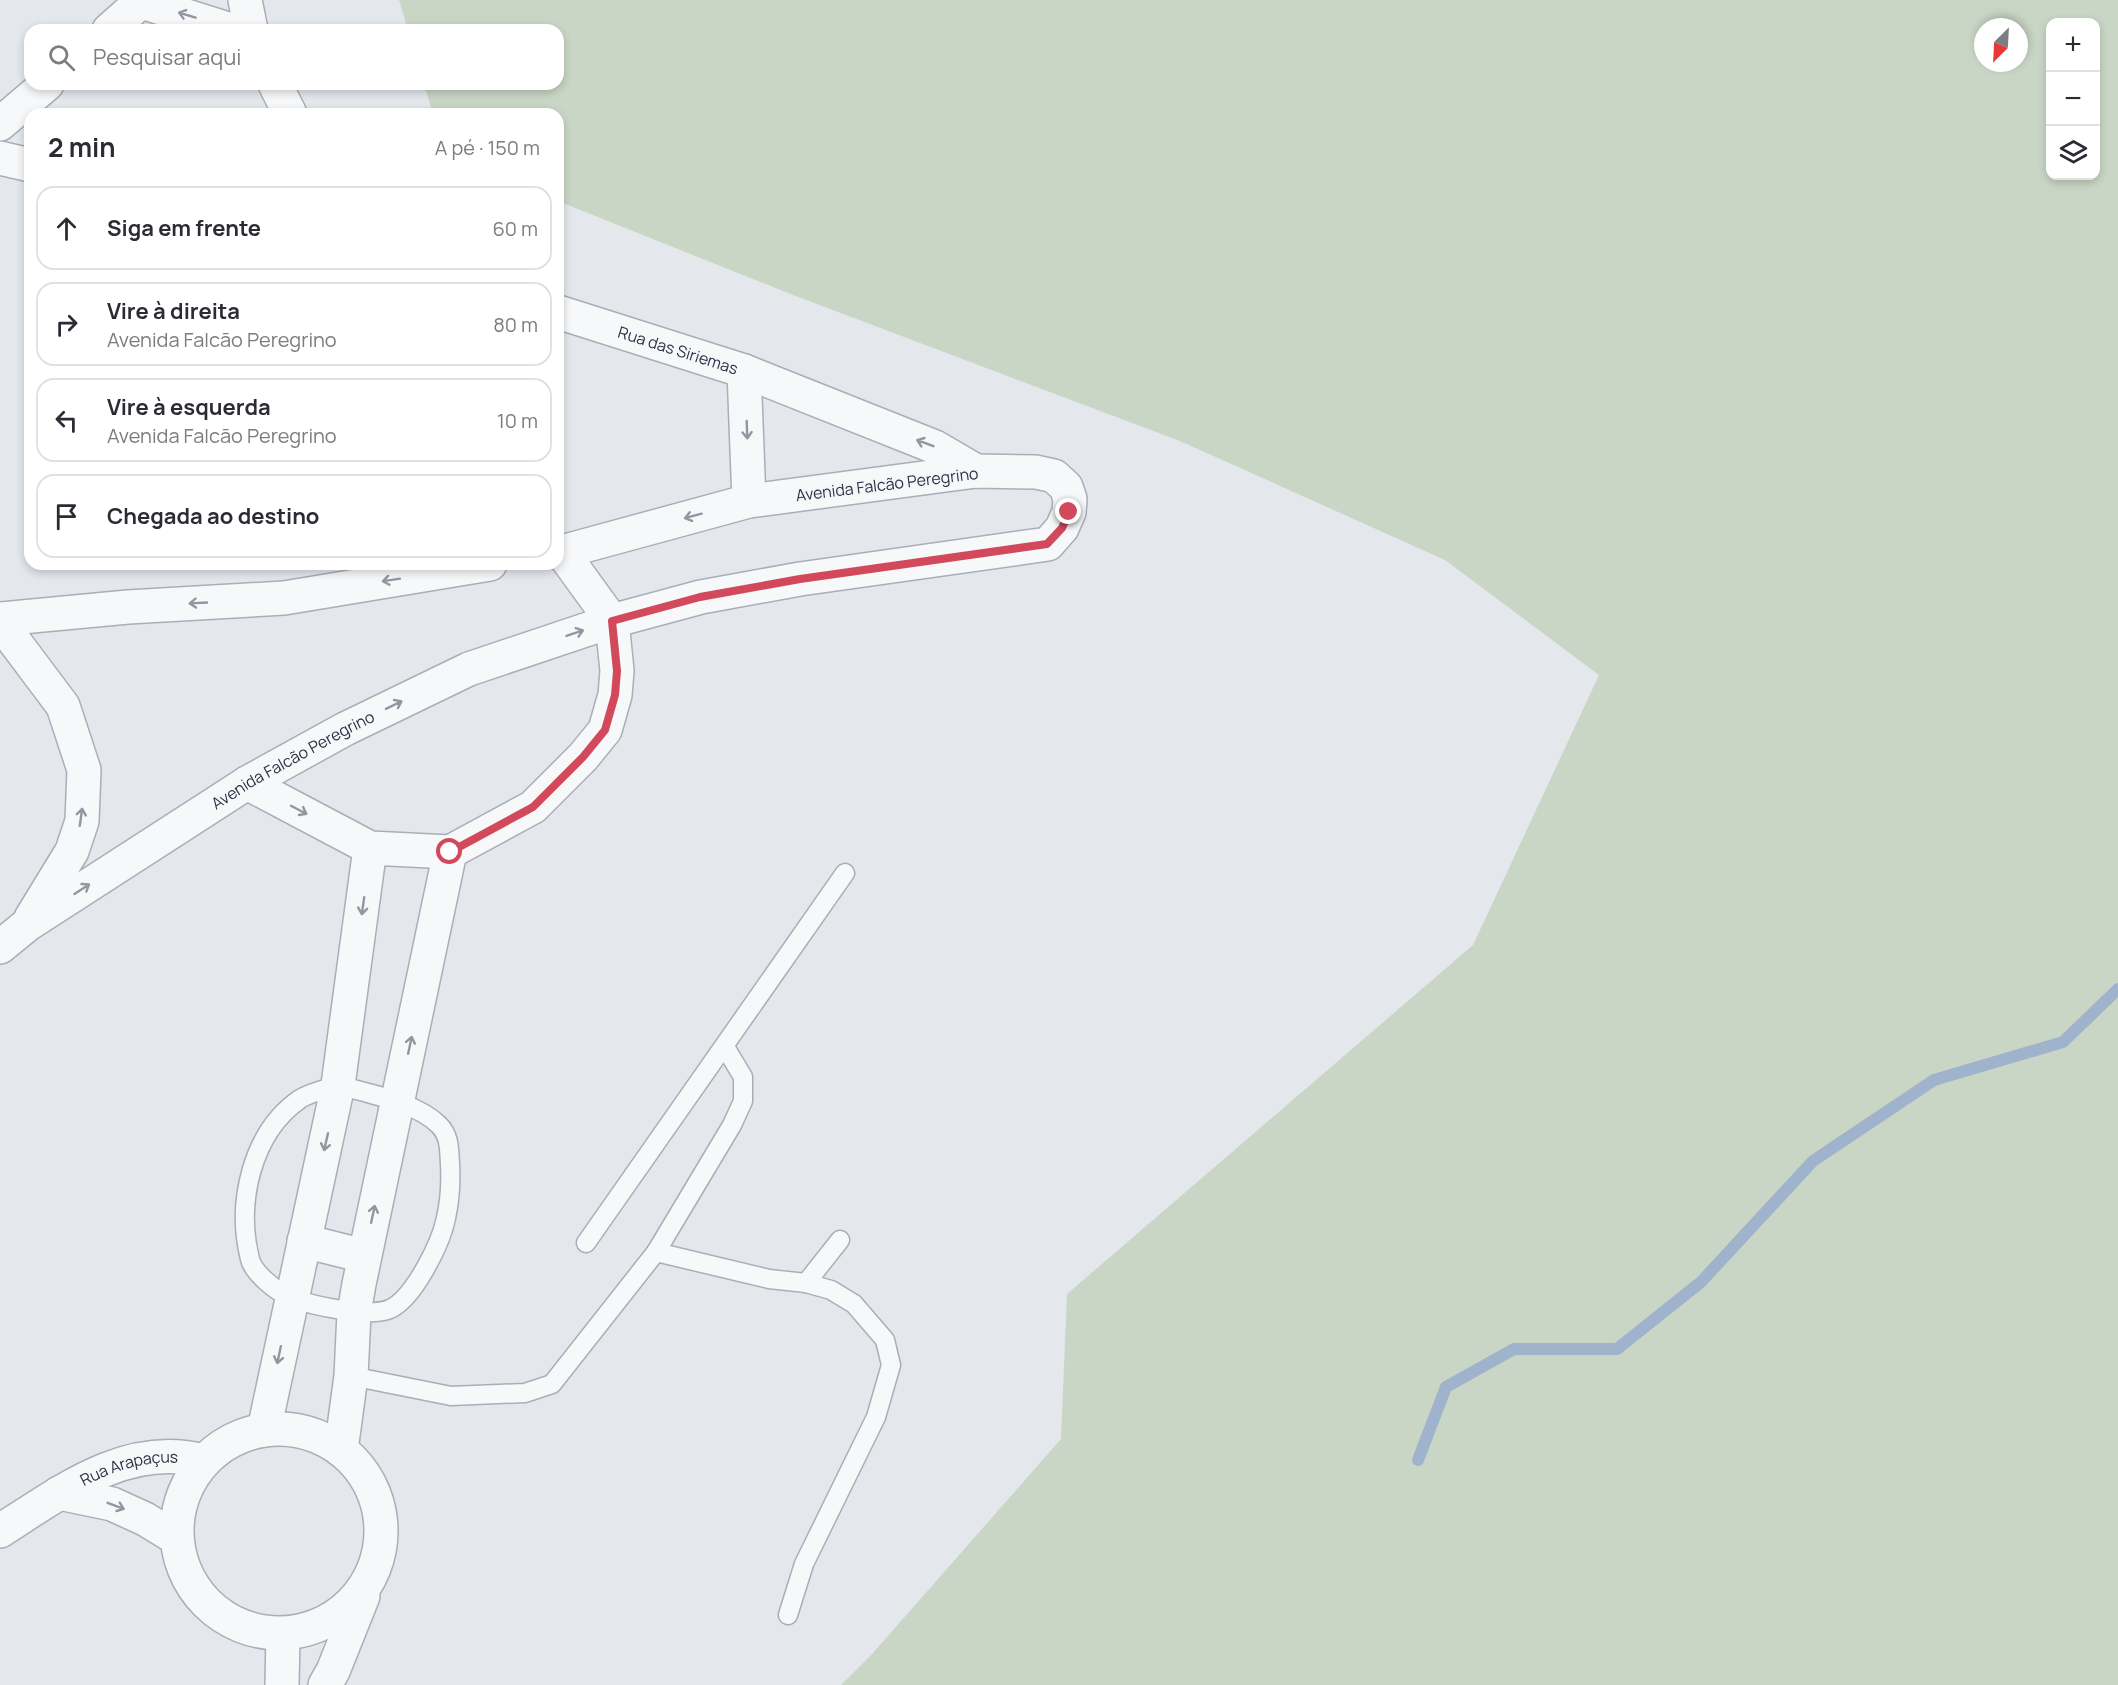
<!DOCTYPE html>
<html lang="pt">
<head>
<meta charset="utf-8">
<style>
  body { margin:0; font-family:Manrope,sans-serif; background:#f7f7f7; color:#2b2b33 }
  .controls { position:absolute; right:18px; top:18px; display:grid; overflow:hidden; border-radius:12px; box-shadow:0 3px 9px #0003 }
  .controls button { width:54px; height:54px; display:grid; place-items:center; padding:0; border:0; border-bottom:2px solid #e1e1e2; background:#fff; color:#2b2b33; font:30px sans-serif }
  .compass { position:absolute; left:1974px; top:18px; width:54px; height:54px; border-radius:50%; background:#fff; box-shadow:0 3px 9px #0003; rotate:204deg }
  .stop { position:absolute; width:18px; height:18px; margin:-14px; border:4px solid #d1495b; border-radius:50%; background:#fff }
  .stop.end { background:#d1495b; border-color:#fff; box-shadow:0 2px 6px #0008 }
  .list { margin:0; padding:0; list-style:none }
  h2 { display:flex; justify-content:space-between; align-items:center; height:78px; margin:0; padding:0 24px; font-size:26px }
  h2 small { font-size:20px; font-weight:400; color:#7c7c81 }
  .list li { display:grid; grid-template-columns:39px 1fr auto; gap:18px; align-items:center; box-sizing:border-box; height:84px; margin:0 12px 12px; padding:0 12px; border:2px solid #e1e1e2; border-radius:18px }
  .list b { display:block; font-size:22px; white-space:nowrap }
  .list p { margin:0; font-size:20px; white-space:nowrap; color:#7c7c81 }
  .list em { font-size:20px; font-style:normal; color:#7c7c81 }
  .icon { flex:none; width:33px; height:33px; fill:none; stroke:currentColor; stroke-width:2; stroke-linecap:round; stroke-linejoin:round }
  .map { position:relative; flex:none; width:2118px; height:1685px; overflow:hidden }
  .search { position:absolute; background:#fff; box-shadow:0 3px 9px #0003; left:24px; top:24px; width:540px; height:66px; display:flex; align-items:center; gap:15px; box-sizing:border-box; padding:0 21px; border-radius:18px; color:#7c7c81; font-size:22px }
  .panel { position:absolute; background:#fff; box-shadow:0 3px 9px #0003; left:24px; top:108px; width:540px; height:462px; border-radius:18px }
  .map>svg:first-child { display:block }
</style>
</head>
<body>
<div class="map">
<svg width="2118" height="1685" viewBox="0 0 2118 1685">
  <rect width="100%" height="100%" fill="#e4e7ec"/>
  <path fill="#c9d6c5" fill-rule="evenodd" d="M399,0H2118V1685H841L873,1653L1061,1439L1067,1294L1473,945L1599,675L1445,560L1180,441L793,295L558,201V114H433L424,84H558V30H408ZM2050,22H2096V176H2050ZM1983,27H2019V63H1983Z"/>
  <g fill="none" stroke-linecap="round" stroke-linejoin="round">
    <path stroke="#9fb4cc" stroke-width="12" d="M1418,1460L1446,1387L1514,1349H1617L1701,1282L1813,1161L1934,1080L2063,1042L2118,989"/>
    <defs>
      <g id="service">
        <path d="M338,1085C369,1094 416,1102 439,1125C450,1136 449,1149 450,1164C451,1182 450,1200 446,1218C441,1243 414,1298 390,1309C369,1318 314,1306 292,1298C278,1293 253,1273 250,1259C236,1204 251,1133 300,1099C311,1092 327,1089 338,1085Z"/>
        <path d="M586,1243L845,873"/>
        <path d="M656,1252L769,1279L806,1283L831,1290L854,1304L885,1340L891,1365L876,1417L804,1564L788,1615"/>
        <path d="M806,1283L840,1240"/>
        <path d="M351,1376L451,1396L525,1393L552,1384L656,1252L732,1125L743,1101V1077L725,1047"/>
      </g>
      <g id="minor">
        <path d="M245,0L251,30"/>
        <path d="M142,2L231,30"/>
        <path d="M109,30L143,0"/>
        <path d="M275,84L290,114"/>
        <path d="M0,124L47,84"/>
        <path d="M0,158L30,165"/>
        <path id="s1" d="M558,312L744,371L935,447L976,471"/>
        <path d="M744,371L749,501"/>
        <path d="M0,619L128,607L284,598L490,564"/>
        <path d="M0,622L63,706L84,770L82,821L72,851L31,918"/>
        <path d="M247,783L370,848L450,852L533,807L583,757L605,730L615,695L617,671L612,621L701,597L800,579L1048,544L1062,528L1069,512L1070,499L1066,487L1054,476L1036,472L976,471L749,501L558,553"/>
        <path id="s2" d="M0,947L27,925L247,783L345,729L469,669L612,621L562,552"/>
        <path d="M304,1241L364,1256"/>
        <circle cx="279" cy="1531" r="102"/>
        <path d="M264,1430L338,1085L370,848"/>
        <path d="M341,1450L351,1376L354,1313L359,1284L450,852"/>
        <path d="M59,1493L112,1504L145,1519L176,1538"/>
        <path id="s3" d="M0,1531C61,1492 127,1441 203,1461"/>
        <path d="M282,1685L283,1635"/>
        <path d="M325,1685L333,1671L363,1596"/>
      </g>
    </defs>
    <use href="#service" stroke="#a9aeb7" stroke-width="21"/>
    <use href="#minor" stroke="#a9aeb7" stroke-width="36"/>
    <use href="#service" stroke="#f7f8fa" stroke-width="18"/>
    <use href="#minor" stroke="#f7f8fa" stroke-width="33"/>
  </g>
  <defs><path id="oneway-shaft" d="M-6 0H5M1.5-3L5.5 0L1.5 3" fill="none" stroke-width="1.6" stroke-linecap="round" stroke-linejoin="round" transform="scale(1.5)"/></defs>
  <g stroke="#9196a0">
    <use href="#oneway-shaft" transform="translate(187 15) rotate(-163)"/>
    <use href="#oneway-shaft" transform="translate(747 430) rotate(88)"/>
    <use href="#oneway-shaft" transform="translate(925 443) rotate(-159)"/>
    <use href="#oneway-shaft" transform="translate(693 516) rotate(165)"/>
    <use href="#oneway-shaft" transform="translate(391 580) rotate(171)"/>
    <use href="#oneway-shaft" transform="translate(198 603) rotate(177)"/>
    <use href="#oneway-shaft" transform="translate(575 633) rotate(-18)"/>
    <use href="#oneway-shaft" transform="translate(394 705) rotate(-26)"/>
    <use href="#oneway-shaft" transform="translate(299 810) rotate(28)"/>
    <use href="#oneway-shaft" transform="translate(81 817) rotate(-82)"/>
    <use href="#oneway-shaft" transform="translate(82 889) rotate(-33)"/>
    <use href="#oneway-shaft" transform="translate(363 906) rotate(98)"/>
    <use href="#oneway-shaft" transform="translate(410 1045) rotate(-78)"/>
    <use href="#oneway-shaft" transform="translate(326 1142) rotate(103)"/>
    <use href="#oneway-shaft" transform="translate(373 1214) rotate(-78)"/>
    <use href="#oneway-shaft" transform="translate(279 1355) rotate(102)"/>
    <use href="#oneway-shaft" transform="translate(116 1506) rotate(21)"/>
  </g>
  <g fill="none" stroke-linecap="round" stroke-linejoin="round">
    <path stroke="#d1495b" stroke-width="8" d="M450,852L533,807L583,757L605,730L615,695L617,671L612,621L700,597L800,579L1047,544L1062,528L1069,512"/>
  </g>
  <g text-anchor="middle" stroke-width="4.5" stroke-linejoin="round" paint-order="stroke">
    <g font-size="16" fill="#2b3445" stroke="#f4f6f9">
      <text dy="6" stroke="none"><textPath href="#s1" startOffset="126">Rua das Siriemas</textPath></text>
      <text transform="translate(887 484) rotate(-7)" y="6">Avenida Falcão Peregrino</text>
      <text dy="6" stroke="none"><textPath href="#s2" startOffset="348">Avenida Falcão Peregrino</textPath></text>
      <text dy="6" stroke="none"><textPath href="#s3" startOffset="146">Rua Arapaçus</textPath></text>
    </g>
  </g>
</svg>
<div class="controls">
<button>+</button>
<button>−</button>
<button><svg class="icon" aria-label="layers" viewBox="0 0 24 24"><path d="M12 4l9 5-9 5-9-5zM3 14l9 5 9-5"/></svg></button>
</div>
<svg class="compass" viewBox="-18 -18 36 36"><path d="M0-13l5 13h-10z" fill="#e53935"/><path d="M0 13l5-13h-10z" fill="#7c7c81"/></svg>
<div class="stop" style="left:450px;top:852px"></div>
<div class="stop end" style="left:1069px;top:512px"></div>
<div class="search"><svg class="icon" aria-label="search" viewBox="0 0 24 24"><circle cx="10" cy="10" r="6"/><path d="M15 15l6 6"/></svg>Pesquisar aqui</div>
<section class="panel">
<h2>2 min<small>A pé · 150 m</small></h2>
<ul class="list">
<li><svg class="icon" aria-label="ahead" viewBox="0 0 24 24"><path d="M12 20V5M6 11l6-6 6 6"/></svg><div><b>Siga em frente</b></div><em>60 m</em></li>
<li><svg class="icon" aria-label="right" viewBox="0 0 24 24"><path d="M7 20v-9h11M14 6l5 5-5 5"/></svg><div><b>Vire à direita</b><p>Avenida Falcão Peregrino</p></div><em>80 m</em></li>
<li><svg class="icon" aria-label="left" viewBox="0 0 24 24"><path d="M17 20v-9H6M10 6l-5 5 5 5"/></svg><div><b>Vire à esquerda</b><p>Avenida Falcão Peregrino</p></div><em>10 m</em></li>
<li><svg class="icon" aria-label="arrive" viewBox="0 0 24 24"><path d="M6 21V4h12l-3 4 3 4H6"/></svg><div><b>Chegada ao destino</b></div></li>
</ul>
</section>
</div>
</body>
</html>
